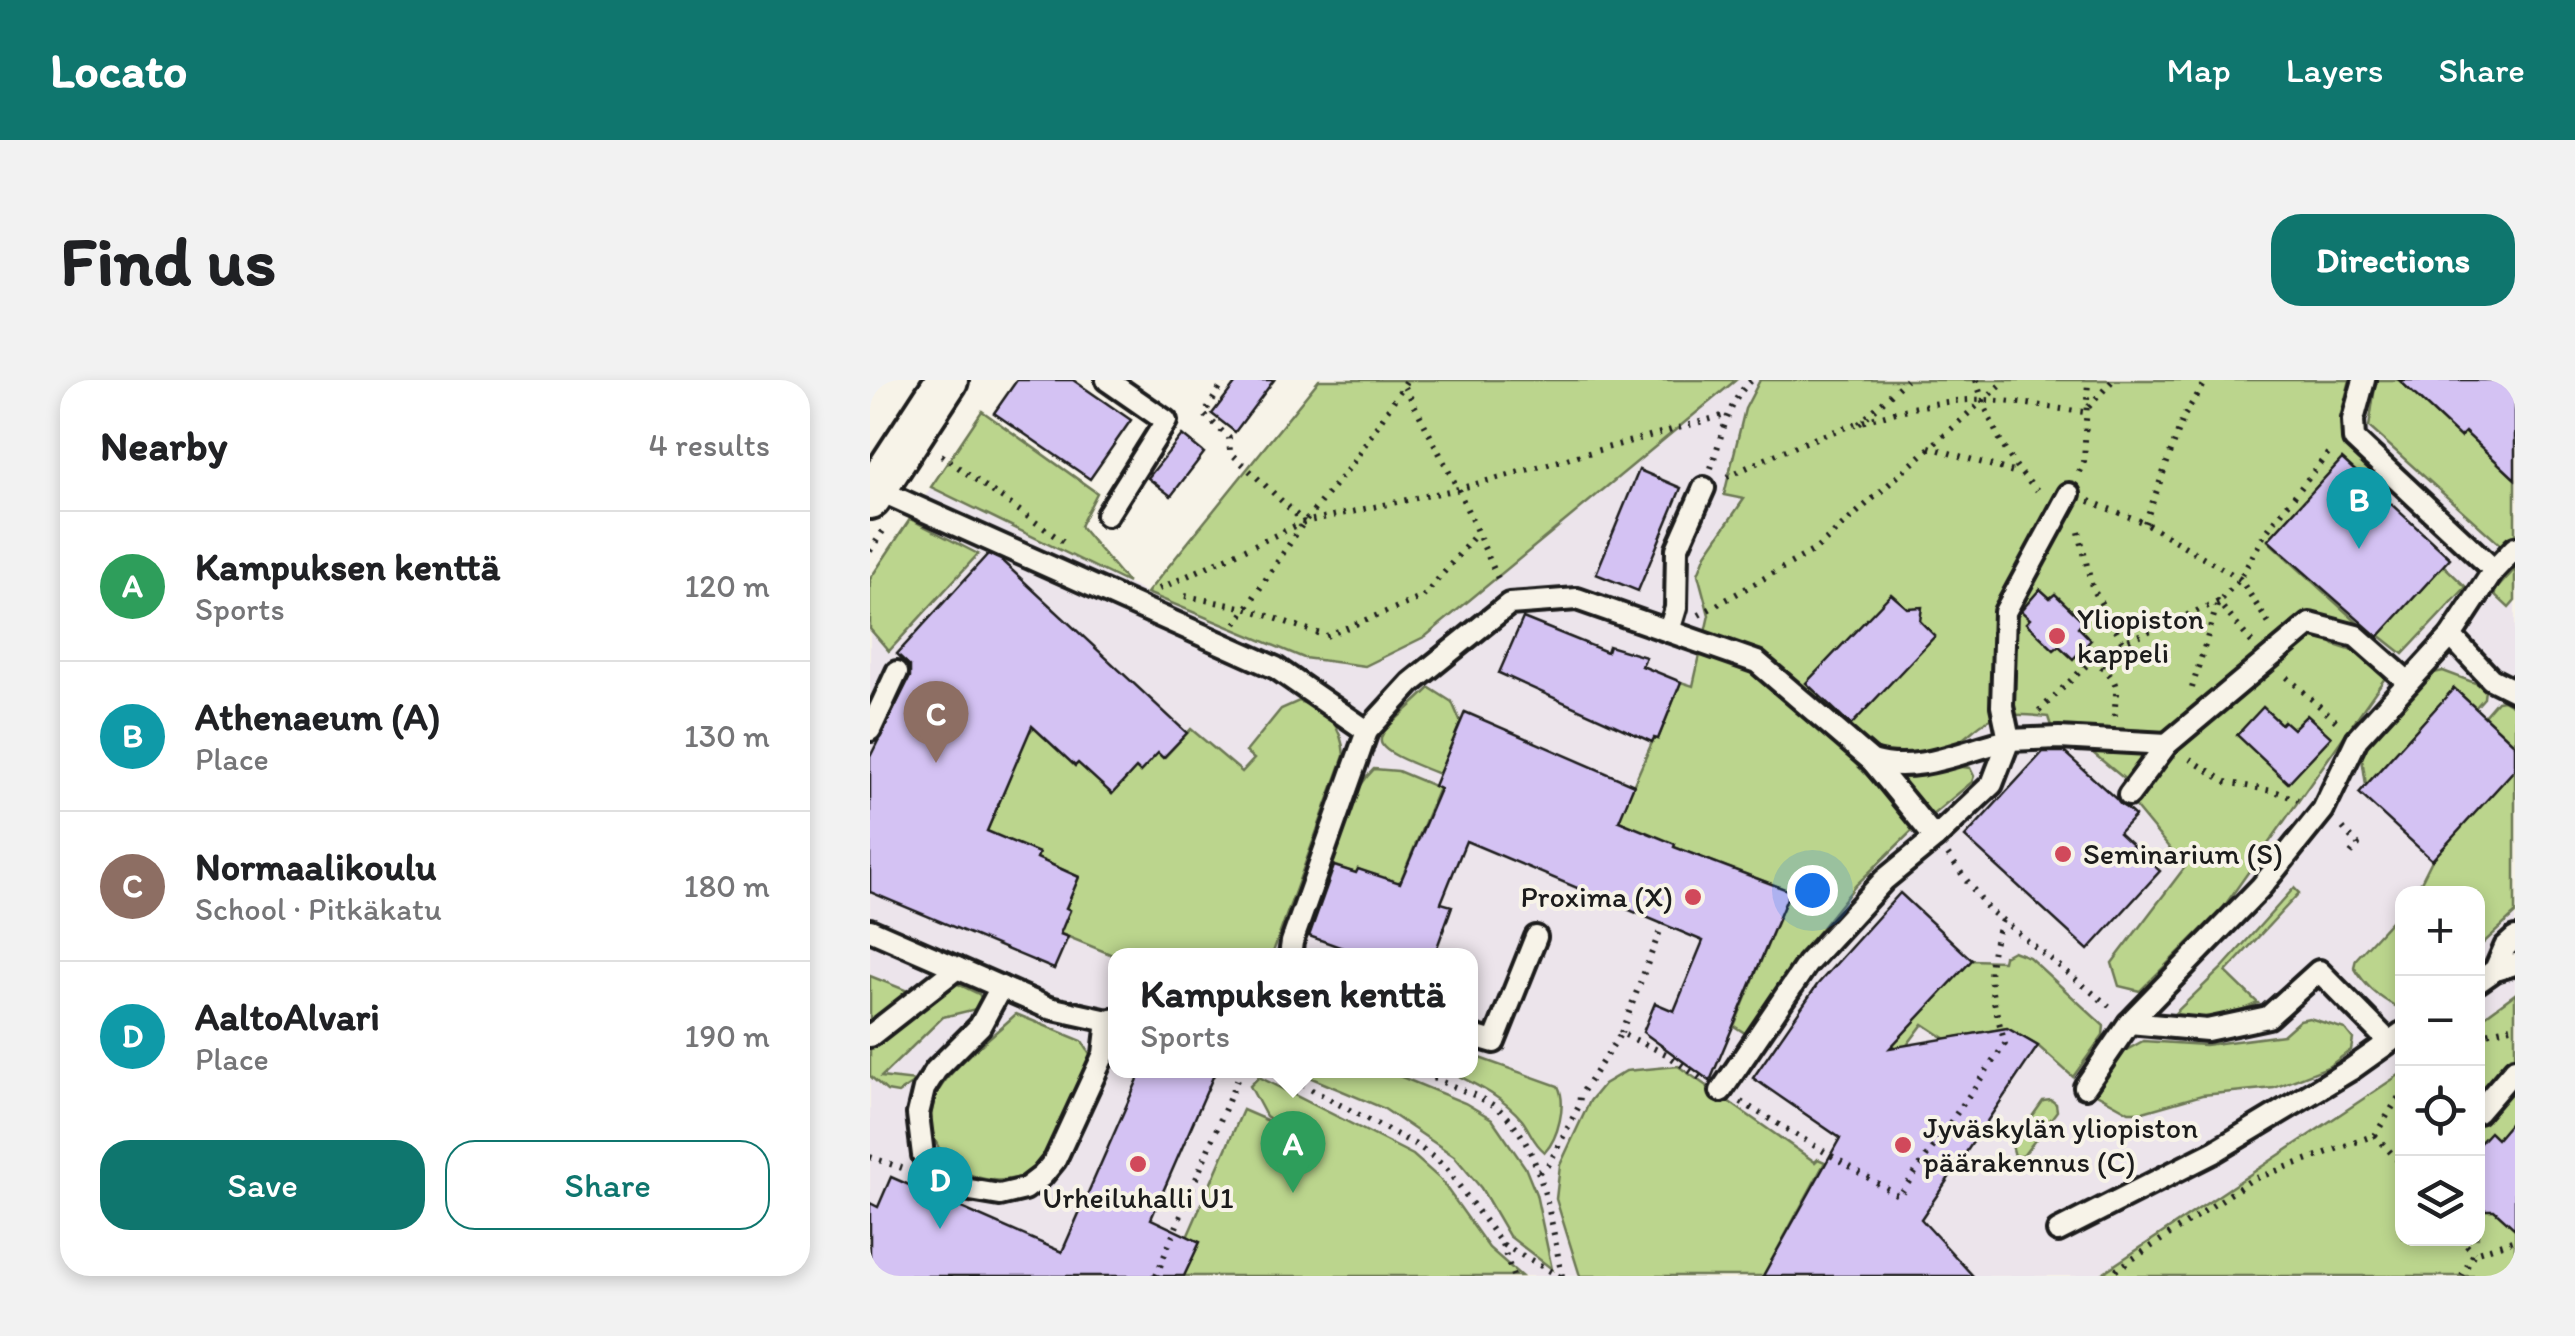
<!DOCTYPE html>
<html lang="en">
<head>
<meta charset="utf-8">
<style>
  body { margin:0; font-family:Itim,sans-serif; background:#f2f2f2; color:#202124 }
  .controls { position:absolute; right:30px; bottom:30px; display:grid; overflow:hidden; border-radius:20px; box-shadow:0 5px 15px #0003 }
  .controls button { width:90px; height:90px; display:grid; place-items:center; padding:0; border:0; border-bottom:2px solid #e0e0e0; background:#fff; color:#202124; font:50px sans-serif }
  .you { position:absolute; left:942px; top:510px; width:35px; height:35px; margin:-25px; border:8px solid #fff; border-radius:50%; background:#1a73e8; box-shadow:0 0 0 15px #1a73e833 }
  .badge { display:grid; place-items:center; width:65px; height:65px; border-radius:50%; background:#0f766e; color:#fff; font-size:32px; font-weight:700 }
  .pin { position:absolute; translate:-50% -82px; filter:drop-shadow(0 2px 5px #0008) }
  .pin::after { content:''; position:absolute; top:52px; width:35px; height:30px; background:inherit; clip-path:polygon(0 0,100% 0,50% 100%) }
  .popup { position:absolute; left:238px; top:568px; width:370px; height:130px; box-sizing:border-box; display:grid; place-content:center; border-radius:20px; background:#fff; filter:drop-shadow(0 2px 8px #0005); font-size:32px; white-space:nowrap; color:#757577 }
  .popup b { font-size:38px; color:#202124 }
  .popup::after { content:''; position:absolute; left:50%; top:100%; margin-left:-20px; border:20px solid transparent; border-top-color:#fff }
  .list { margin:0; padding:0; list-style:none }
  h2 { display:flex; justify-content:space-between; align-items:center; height:130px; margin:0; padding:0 40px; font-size:42px }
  h2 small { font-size:32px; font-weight:400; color:#757577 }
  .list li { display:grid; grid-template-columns:65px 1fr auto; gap:30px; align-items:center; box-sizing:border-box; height:150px; padding:0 40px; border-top:2px solid #e0e0e0 }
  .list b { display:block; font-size:38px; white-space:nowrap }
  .list p { margin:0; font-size:32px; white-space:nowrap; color:#757577 }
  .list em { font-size:32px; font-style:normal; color:#757577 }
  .actions { display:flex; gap:20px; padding:30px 40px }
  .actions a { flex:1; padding:22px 0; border:2px solid #0f766e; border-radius:30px; text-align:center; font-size:35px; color:#0f766e }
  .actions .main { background:#0f766e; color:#fff }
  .icon { flex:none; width:55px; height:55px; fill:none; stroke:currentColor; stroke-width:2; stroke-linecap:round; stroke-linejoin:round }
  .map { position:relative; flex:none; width:1645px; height:896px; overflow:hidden; border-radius:30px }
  header { display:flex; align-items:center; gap:60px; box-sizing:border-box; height:140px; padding:0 50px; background:#0f766e; color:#fff }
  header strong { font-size:48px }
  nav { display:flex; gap:55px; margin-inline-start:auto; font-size:35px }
  .intro { display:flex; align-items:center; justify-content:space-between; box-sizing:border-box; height:240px; padding:0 60px }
  h1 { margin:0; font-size:70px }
  .button { padding:25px 45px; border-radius:30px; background:#0f766e; color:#fff; font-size:35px; font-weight:700 }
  main { display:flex; gap:60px; padding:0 60px }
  aside { flex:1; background:#fff; border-radius:30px; box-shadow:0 5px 15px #0003 }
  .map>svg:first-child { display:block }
</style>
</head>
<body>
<header>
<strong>Locato</strong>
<nav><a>Map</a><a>Layers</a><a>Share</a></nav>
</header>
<div class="intro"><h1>Find us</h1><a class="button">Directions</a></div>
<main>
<aside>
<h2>Nearby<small>4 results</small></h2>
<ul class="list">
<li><span class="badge" style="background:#2e9e5b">A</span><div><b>Kampuksen kenttä</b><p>Sports</p></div><em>120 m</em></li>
<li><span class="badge" style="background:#0f9aa8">B</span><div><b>Athenaeum (A)</b><p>Place</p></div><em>130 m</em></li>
<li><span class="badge" style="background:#8d6e63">C</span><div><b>Normaalikoulu</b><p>School · Pitkäkatu</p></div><em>180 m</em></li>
<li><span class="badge" style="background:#0f9aa8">D</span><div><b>AaltoAlvari</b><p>Place</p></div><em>190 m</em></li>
</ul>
<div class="actions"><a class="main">Save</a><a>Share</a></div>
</aside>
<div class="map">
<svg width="1645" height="896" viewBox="0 0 1645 896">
  <rect width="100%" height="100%" fill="#f7f3e8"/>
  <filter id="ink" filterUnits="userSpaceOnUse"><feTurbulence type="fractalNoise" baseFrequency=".01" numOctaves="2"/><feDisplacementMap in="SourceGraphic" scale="20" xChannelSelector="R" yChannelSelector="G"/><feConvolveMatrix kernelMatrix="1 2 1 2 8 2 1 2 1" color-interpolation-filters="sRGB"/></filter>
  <g filter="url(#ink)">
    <path fill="#ece4eb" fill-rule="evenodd" d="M449,0H1645V896H0V199L61,107L277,213ZM1532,514H1608V858H1532ZM245,576H600V690H245Z"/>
    <g fill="#bbd58d" stroke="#6c7854" stroke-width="2.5">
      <path d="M449,0H866L556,256L495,286L434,278L277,213Z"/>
      <path d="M890,0H1480L1470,38L1473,60L1510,93L1500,104L1472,79L1398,161L1490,245L1435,240L1464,265L1486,272L1515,298L1353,528L1270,611L1249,606L1242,583L1315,487L1263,424L1311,367L1291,356L1183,352L1178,337C1159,335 1133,332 1116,341C1107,346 1099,355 1091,360C1059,382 1018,378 986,360L975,373L1043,442L1044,449L986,505L938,565L878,655L864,646L920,511L804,467V464L690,419L763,406L784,358L788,359L811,302L823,306L839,235L828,194L836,174L874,119L854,115L875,29Z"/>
      <path d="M1506,0H1529L1590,57L1595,51L1645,99V158L1635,169L1499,47Z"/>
      <path d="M112,31L227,113L210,146L258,203L61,107Z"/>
      <path d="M40,139L108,174L19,271L0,249V199Z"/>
      <path d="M1573,185L1596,207L1533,274L1509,255Z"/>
      <path d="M1645,189V221L1639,228L1623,213Z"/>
      <path d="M1573,291L1608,304L1615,310L1614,318L1605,328L1584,309L1496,405L1491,371L1564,293Z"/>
      <path d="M560,308L582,322L591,343L569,394C482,360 504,363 560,308Z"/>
      <path d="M1633,320L1645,327V365L1614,336L1627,321Z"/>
      <path d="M429,321C458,331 472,345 474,376L402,575L245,576L179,549L194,543L200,531L196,528L209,497L178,483L164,485L168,473L115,456L139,399L123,392L167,344L205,386L213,377L242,414L266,388L270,392L280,382L279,364L294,378L321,349L372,392L384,379L376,372L411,329Z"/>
      <path d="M1218,369L1282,372L1257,401Z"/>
      <path d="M1085,386L1100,388L1104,396L1102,402L1061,436L1020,392Z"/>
      <path d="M504,389L528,391L569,408L528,507L488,489L486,493L462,485C472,451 478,414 504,389Z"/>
      <path d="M1645,389V534L1608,568V514H1545L1562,480Z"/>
      <path d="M1424,508L1429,513L1356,592L1388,623C1361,634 1331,649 1302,636L1352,588Z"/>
      <path d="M1532,529V626L1527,627C1508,617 1495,606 1484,587L1486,579Z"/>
      <path d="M1143,571L1159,577L1234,646L1233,655L1203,697L1168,666L1137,648L1076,659L1053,644L1016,693L962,604L1101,580L1133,581L1134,576Z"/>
      <path d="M0,596L43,613L0,646Z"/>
      <path d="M84,602L109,614L114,623L110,628L73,637L11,697L46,701L28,713L17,711L0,696V668Z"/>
      <path d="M1645,614V896H1228L1532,693V858H1608V641Z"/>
      <path d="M146,634L212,661L222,677C213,698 182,776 169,787C119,824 41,779 66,716C77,690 124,655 146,634Z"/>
      <path d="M1439,638L1475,649L1483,659L1481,670L1458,687L1404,708L1332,715L1273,732H1259L1223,712L1240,679L1273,661L1335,665L1413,655L1430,640Z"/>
      <path d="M601,675L688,706C697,724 688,758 675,772C663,763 661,752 652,740C633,717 605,704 579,691L600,690Z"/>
      <path d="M808,686L945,782L948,779L955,782L893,896H710L686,819L690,785L720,721L734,704L756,691Z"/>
      <path d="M425,691H517L595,723L622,739L655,787L666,814L682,889L639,856L611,808L584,776L513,728Z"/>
      <path d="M389,697L543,775L570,799L619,868L651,896H300L373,730L410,746L396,736L380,706Z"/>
      <path d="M1181,720L1186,724L1187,731L1153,776H1145L1142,765L1173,721Z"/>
    </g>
    <g fill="#d4c2f3" stroke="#1c1c1c" stroke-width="2.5">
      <path d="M147,0H203L261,40L220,99L124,33Z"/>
      <path d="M368,0H404L365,52L342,34Z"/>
      <path d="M1529,0H1645V99L1595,52L1590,57Z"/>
      <path d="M312,55L334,73L301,116L278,98Z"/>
      <path d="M1472,79L1580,178L1508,257L1398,160Z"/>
      <path d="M769,90L811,108L768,211L726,194Z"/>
      <path d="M118,174L131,180L317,353L293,378L288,373L270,392L266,388L242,414L208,383L205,386L162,346L117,451L169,473L167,478L209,497L196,528L200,530L190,554L198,557L184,589L0,512V377L40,297V286L27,274Z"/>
      <path d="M1170,209L1180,218L1185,214L1213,241L1208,247L1221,260L1203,279L1189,266L1184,270L1156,243L1160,239L1151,231Z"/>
      <path d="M1021,214L1037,228L1052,227L1050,241L1065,256L981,345L936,303Z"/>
      <path d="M653,238L737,272L739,266L776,277L772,286L811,302L788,359L784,358L782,362L629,293Z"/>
      <path d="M1584,308L1645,365V389L1562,480L1489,413Z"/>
      <path d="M1393,327L1411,344L1414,341L1423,349L1437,335L1461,357L1418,403L1367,355Z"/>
      <path d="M595,332L764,405L749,441L805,464L804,467L920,511L840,701L773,652L785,623L804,631L833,561L596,461L571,523L582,526L564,576H495L439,556L464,486L486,493L488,489L530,503L570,409L564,406Z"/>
      <path d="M1173,372H1194L1265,436L1249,453L1290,491L1218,570L1095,457Z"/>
      <path d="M1030,513L1102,580L1020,668L1137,648L1168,666L1051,839L1103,896H893L970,758L883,698L947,605Z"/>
      <path d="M272,690H346L281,839L330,862L314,896H0V823L8,827L21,797L192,872Z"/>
      <path d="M1645,738V849L1624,830H1608V765L1620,752L1627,759Z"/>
    </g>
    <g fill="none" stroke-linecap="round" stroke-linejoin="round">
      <defs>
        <g id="lane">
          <path d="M1494,0L1483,40L1484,59L1624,190"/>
          <path d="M6,109L406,288L497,351"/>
          <path d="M237,135L296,41L237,0"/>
          <path d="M799,251L806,228L807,169L834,108"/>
          <path d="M1581,256L1621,299L1645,311"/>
          <path d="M0,350L27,292"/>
          <path d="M1002,381C1048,395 1094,370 1139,360L1132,326L1135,232L1199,114"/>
          <path d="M1259,415L1297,364L1440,244L1486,256L1537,301"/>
          <path d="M1065,458L1122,404L1139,360L1189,358L1297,364"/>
          <path d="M0,550L179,628L238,641L245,639"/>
          <path d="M420,576L422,562L497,351L541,303L639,224L707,219L887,282L1002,381L1065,458L1014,500L937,584L851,711"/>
          <path d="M1625,590L1635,567L1645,558"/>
          <path d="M1608,602L1625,590L1645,584"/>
          <path d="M131,607L110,646L66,690L54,709L48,734L53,775L62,797L76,806L130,815L155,809L172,796L185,780L234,674L238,641"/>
          <path d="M1259,643L1337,650L1398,637L1449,591L1519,662"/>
          <path d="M600,655L624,662L666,557"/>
          <path d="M0,656L87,588"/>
          <path d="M1215,707L1259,643L1391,507L1453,430L1487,359L1581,256L1624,190L1645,168"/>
          <path d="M1608,732L1645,689"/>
          <path d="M1188,851L1344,772L1480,690L1532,653"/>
        </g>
        <path id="street" d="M0,118L77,0"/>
      </defs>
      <use href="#lane" stroke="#1c1c1c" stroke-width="28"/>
      <use href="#street" stroke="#1c1c1c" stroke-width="48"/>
      <g stroke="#1c1c1c" stroke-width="6" stroke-dasharray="2.5 8" stroke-linecap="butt">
        <path d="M355,0L334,34L359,58L360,72L434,142"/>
        <path d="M1106,0C1118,39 1137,83 1167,110"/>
        <path d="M535,7L588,109L630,203"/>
        <path d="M989,44L1036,0"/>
        <path d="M1059,67L1147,93"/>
        <path d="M71,75L195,163"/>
        <path d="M841,88C851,59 858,20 882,0"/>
        <path d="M1209,92L1214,82L1218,0"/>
        <path d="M857,97C924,64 1039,17 1114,20C1147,21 1181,28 1214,32L1243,0"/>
        <path d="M1219,121L1275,143L1370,199L1401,247"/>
        <path d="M1275,143L1314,36L1337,0"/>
        <path d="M1209,152L1222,207L1253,262"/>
        <path d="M0,171L13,151"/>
        <path d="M289,209L434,142L588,109L859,34"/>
        <path d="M315,216L376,228L456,256L553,217L607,153"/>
        <path d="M829,235L946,169L1136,0"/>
        <path d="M366,244L434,142L483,83L537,0"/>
        <path d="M1215,273C1226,284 1247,294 1246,312C1246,322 1244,328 1245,338"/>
        <path d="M1417,297L1467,342"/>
        <path d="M1322,308L1348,222L1370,199L1394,155L1462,68"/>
        <path d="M1169,331L1222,280L1253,262L1348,222L1383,264"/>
        <path d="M1320,379L1356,402L1407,412L1428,420"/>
        <path d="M1473,448L1488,465L1480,475"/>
        <path d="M1078,475L1117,528L1239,626"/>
        <path d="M751,653L793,543"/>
        <path d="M1608,655L1645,646"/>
        <path d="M404,690L550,767L575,787L632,864L689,896"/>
        <path d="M544,690C569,702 600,711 623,725C672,757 681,844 692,896"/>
        <path d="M871,722L1029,816L1135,664C1121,611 1112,593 1132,540"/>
        <path d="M1505,755L1532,785"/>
        <path d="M0,777L32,788"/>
        <path d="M669,792L679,784L709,726L710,716L751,653L796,674L830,698"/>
        <path d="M1589,858L1604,873"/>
        <path d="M632,864L643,896"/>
        <path d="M286,896L371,690"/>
        <path d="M1237,896L1381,800L1505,755L1532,712"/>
        <path d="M1592,896L1604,873L1645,860"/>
      </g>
      <use href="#lane" stroke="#f7f3e8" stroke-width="20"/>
      <use href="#street" stroke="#f7f3e8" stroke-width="40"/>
    </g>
  </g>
  <g fill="#d1495b" stroke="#f7f3e8" stroke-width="4">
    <circle cx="1187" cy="256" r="10"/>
    <circle cx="1193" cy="474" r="10"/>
    <circle cx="823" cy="517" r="10"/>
    <circle cx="1033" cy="765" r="10"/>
    <circle cx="268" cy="784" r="10"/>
  </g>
  <g text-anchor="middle" stroke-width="8" stroke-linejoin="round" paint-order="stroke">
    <g font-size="30" fill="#1c1c1c" stroke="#f7f3e8" text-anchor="start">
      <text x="1207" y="249">Yliopiston<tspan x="1207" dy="34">kappeli</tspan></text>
      <text x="1213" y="484">Seminarium (S)</text>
      <text x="803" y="527" text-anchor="end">Proxima (X)</text>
      <text x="1053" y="758">Jyväskylän yliopiston<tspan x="1053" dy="34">päärakennus (C)</tspan></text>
      <text x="268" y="828" text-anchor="middle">Urheiluhalli U1</text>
    </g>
  </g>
</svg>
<div class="controls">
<button>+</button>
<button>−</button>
<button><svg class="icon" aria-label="locate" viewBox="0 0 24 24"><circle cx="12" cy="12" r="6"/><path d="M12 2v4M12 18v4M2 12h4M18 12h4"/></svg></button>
<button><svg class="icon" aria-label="layers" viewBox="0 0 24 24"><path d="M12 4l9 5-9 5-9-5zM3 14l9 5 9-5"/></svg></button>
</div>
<div class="you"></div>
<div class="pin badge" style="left:423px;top:813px;background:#2e9e5b">A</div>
<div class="popup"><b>Kampuksen kenttä</b>Sports</div>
<div class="pin badge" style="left:1489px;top:169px;background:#0f9aa8">B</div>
<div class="pin badge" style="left:66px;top:383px;background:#8d6e63">C</div>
<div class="pin badge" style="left:70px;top:849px;background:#0f9aa8">D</div>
</div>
</main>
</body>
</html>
